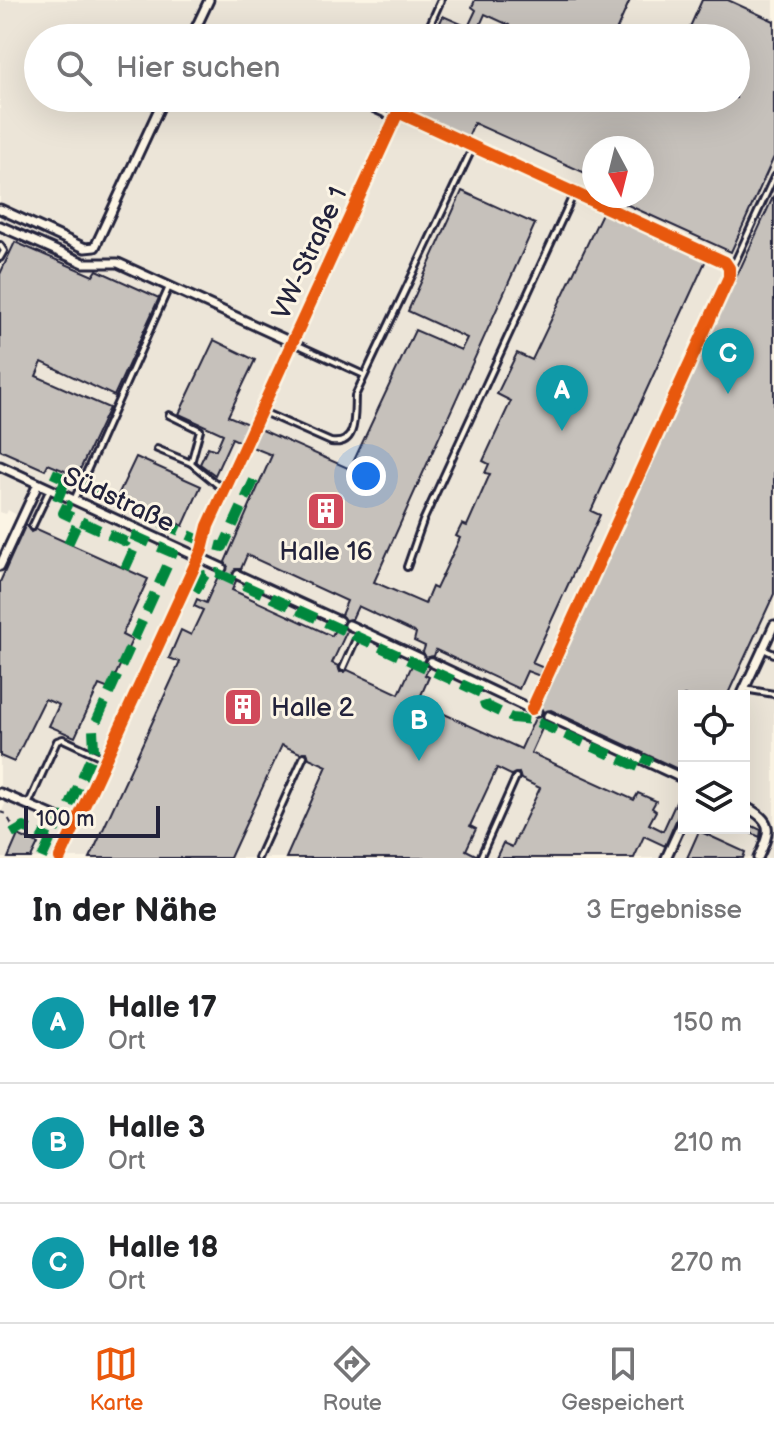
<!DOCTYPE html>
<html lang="de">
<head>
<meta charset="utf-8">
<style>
  body { margin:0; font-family:"Balsamiq Sans",sans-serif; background:#f2f2f2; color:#202124 }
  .controls { position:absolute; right:24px; bottom:24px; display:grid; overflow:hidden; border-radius:0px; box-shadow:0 8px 32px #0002 }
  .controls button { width:72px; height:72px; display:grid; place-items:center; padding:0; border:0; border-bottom:2px solid #e0e0e0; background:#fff; color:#202124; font:40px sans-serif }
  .compass { position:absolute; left:582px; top:136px; width:72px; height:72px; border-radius:50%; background:#fff; box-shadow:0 8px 32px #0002; rotate:173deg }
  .scale { position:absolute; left:24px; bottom:20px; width:136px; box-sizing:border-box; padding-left:8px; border:4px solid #22223b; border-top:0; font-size:22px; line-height:28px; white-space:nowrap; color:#22223b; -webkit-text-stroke:6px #fcf5e5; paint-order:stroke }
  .you { position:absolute; left:366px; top:476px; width:28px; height:28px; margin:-20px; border:6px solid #fff; border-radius:50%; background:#1a73e8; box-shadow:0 0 0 12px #1a73e833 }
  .badge { display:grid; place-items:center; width:52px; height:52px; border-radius:50%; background:#ea580c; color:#fff; font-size:26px; font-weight:700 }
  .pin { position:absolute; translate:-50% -66px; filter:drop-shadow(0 2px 4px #0008) }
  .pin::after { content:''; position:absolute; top:42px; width:28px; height:24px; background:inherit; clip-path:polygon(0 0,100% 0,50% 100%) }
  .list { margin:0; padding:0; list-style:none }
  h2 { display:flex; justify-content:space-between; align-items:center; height:104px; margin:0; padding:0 32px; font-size:34px }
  h2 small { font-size:26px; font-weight:400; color:#757577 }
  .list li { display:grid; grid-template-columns:52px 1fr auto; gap:24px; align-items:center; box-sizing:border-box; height:120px; padding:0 32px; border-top:2px solid #e0e0e0 }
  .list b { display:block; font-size:30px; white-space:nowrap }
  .list p { margin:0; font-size:26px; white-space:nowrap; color:#757577 }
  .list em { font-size:26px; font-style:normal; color:#757577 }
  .icon { flex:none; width:44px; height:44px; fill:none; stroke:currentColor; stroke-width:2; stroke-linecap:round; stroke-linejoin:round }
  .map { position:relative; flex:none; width:774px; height:858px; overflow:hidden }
  .search { position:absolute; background:#fff; box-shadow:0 8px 32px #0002; left:24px; right:24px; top:24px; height:88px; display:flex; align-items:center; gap:20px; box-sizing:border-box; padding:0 28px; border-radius:44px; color:#757577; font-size:30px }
  .sheet { height:464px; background:#fff }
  nav { display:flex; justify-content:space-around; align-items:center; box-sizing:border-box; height:112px; border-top:2px solid #e0e0e0; background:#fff; font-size:22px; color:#757577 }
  nav a { display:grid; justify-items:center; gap:4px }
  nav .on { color:#ea580c }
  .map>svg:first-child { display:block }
</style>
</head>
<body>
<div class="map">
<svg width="774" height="858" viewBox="0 0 774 858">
  <rect width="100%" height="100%" fill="#fcf5e5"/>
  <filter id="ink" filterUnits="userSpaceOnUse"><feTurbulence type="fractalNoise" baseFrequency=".0125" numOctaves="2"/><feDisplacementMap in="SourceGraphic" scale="16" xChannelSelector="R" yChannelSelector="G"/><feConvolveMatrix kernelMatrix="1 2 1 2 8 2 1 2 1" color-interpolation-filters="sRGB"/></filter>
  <g filter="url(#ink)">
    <path fill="#ece5d8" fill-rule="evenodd" d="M0,0H774V858H0V815L6,802L0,798V553L17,515L8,510L6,514L0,512ZM38,38H736V98H38ZM594,148H642V196H594ZM684,696H744V828H684Z"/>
    <g fill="#c6c1bb" stroke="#22223b" stroke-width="2">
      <path d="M475,0H630L613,38H539L525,32L522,38H503L509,25L485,14L477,32L490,38H433L443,16L468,27L476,10L472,7Z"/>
      <path d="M702,0H728L774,21V157L731,252L608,196H642V148H594V177L474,123L468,137L403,107L406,98H736V38H685Z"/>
      <path d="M462,191L535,224L374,582L425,604L432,587L436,589L460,538L456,536L462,524L467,526L490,474L485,473L489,464L483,461L511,401L497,394L517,353L532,360L602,213L706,260L591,511L600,515L532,663L544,668L540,676L527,671L519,689L436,650L434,656L426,658L423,652L425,646L414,641L416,633L358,606L352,619L345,620L341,615L347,601L247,555L241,569H235L232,573L236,581L232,590L332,636L336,627L343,626L347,631L332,663L338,666L340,672L348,670L399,694L412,665L416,667L425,662L429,668L425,675L429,677L418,702L521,749L535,718L542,716L545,722L531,753L634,800L638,793L656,801L652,808L656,811L649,824L663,831L684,785V813L678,816L665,846L644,836L634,858H496L503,843L512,847L540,788L521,779L519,773L511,775L497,768L470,826L476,829L466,850L476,855L475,858H286L327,766L309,758L307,752L300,753L282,745L230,858H90L180,662L169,658L181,630L191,635L203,610L194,606L197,599L206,603L219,574L227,571L228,567L225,562L272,455L252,447V441L248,438L240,442L232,438L215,475L200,464L208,447L216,450L223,434L179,414L214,340L255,360L228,416L248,424L252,432L260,429L350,469L415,330L461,350L467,338L408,311Z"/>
      <path d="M774,195V594L727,696H684V772L551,710L543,712L540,706Z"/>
      <path d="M15,242L93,276L97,270L159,298L114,396L42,362L36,376L109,408L77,476L48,464L45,470L0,450V274Z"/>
      <path d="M136,457L201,486L183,526L118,495Z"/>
      <path d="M26,524L31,532L37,529L148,579L122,635L132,640L109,689L99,685L75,737L49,726L59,705L45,699L14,762L0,756V582Z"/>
      <path d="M744,822L761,830L760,837L744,830Z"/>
      <path d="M699,831L745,852L743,858H687Z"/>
      <path d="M18,835L38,844L31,858H8Z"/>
    </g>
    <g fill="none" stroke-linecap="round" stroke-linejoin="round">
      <g stroke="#d0cbc3" stroke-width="7" stroke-dasharray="7 3.5" stroke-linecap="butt">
        <path d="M246,444L254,426"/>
        <path d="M222,568L238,575"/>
      </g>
      <defs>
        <g id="lane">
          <path d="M197,27L220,38"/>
          <path d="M424,38L441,0"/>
          <path d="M350,98L395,119"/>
          <path d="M0,245L4,251L0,258"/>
          <path d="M729,268L735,262L774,177"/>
          <path d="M294,343L364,375"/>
          <path d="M263,412L331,442C358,446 354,415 355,396L473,147"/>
          <path d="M169,415L200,430L191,463"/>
          <path d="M157,449L191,463L225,491"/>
          <path d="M74,500L169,287"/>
          <path d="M32,527L50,489"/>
          <path d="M407,567L423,521L574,193"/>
          <path d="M763,649L774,654"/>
          <path d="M343,668L360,630"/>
          <path d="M744,689L774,694"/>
          <path d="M28,805L57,741L63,739L106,759"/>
          <path d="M258,858L304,756"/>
          <path d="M480,858L516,777"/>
        </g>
        <g id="street">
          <path d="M191,38L209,0"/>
          <path d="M398,112L725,262L729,268V277L532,709"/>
          <path d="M0,209L85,248L95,247L164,98"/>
          <path d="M0,226L84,263H118L293,343"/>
          <path d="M254,426L398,112L395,102"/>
          <path d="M0,466L222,568"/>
          <path d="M0,566L38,484"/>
          <path d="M238,575L339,621"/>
          <path d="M349,625L420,658"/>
          <path d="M431,662L537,712"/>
          <path d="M741,696L774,625"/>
          <path d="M548,716L684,779"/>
          <path d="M0,793L75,825"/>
          <path d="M744,806C774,821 771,830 758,858"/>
          <path d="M60,858L202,550L208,526L246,444"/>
          <path d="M666,858L684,819"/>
        </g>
      </defs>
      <use href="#lane" stroke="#22223b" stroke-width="10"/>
      <use href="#street" stroke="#22223b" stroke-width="13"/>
      <path stroke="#22223b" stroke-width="2" stroke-dasharray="6 6" stroke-linecap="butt" d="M0,812L6,814L16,832"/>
      <use href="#lane" stroke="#fcf5e5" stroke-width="4"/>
      <use href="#street" stroke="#fcf5e5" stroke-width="7"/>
      <g stroke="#00873e" stroke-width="10" stroke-dasharray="20 10" stroke-linecap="butt">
        <path d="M52,473L204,542L223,547L255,478"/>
        <path d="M68,544L79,520"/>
        <path d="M125,569L139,538"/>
        <path d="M195,591L205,575L217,573L481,693L485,705L512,718L532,720L643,769L649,756"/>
        <path d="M12,834L24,827L50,839"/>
        <path d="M42,858L57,825L66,814L94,750L93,729L173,553L130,534L126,542L63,513L67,505L57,501L66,479"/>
      </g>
      <defs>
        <g id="cycleway">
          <path d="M398,112L725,262L729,268V277L532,709"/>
          <path d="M60,858L202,550L208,526L398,112L395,102"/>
        </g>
      </defs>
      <use href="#cycleway" stroke="#fcf5e5" stroke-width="17"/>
      <use href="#cycleway" stroke="#e8590c" stroke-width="12"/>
    </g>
  </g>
  <defs>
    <symbol id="building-square" viewBox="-11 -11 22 22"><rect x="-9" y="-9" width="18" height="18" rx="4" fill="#d1495b" stroke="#fcf5e5"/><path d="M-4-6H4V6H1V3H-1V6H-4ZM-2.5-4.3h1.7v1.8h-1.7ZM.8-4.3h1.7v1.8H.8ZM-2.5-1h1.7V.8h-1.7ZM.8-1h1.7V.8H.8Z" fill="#fff"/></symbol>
  </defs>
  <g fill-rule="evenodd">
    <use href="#building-square" x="304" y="489" width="44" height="44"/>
    <use href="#building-square" x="221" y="685" width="44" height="44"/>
  </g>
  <g text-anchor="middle" stroke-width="6" stroke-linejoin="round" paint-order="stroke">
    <g font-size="26" fill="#22223b" stroke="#fcf5e5">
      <text transform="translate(309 253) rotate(-65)" y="9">VW-Straße 1</text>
      <text transform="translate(119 499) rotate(25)" y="9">Südstraße</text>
    </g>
    <g font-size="26" fill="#22223b" stroke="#fcf5e5">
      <text x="326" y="560">Halle 16</text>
      <text x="271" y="716" text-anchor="start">Halle 2</text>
    </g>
  </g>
</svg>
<div class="controls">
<button><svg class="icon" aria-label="locate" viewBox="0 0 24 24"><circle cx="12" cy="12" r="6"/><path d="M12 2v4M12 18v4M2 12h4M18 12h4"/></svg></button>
<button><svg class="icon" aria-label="layers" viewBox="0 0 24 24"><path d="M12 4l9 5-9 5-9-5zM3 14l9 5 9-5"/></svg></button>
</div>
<svg class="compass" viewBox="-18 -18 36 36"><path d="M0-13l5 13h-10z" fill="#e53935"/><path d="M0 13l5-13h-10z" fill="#757577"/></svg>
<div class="scale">100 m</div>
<div class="you"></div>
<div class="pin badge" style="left:562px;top:431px;background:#0f9aa8">A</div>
<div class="pin badge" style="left:419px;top:761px;background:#0f9aa8">B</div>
<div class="pin badge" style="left:728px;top:394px;background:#0f9aa8">C</div>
<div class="search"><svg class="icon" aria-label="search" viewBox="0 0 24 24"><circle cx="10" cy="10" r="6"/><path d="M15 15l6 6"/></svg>Hier suchen</div>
</div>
<section class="sheet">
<h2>In der Nähe<small>3 Ergebnisse</small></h2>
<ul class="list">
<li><span class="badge" style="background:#0f9aa8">A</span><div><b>Halle 17</b><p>Ort</p></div><em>150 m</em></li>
<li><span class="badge" style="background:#0f9aa8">B</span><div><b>Halle 3</b><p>Ort</p></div><em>210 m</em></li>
<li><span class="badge" style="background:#0f9aa8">C</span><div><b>Halle 18</b><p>Ort</p></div><em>270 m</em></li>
</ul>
</section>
<nav>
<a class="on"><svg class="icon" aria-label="map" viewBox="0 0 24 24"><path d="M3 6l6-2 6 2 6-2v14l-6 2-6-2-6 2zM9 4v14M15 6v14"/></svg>Karte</a>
<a><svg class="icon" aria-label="directions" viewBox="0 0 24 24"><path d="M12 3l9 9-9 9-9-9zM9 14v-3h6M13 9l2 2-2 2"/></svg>Route</a>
<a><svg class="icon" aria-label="saved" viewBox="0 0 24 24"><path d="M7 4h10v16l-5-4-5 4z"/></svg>Gespeichert</a>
</nav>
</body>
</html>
